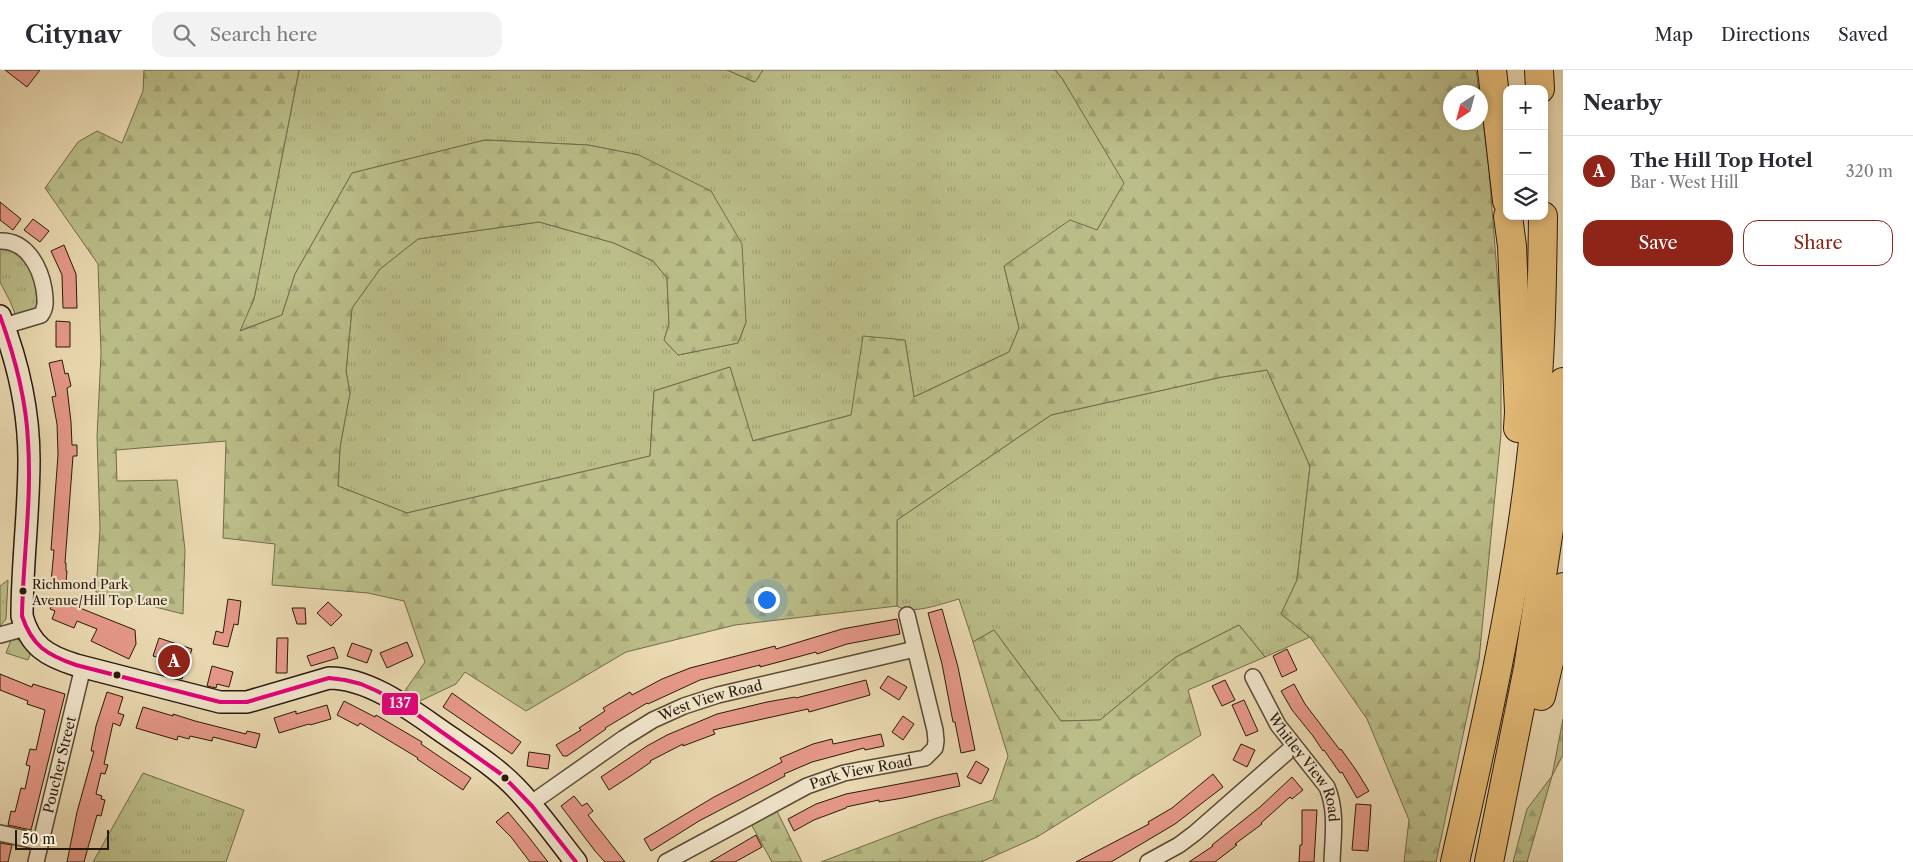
<!DOCTYPE html>
<html lang="en">
<head>
<meta charset="utf-8">
<style>
  body { margin:0; font-family:"Libre Caslon Text",serif; background:#f2f2f3; color:#2b2b33 }
  .controls { position:absolute; right:15px; top:15px; display:grid; overflow:hidden; border-radius:10px; box-shadow:0 2px 8px #0003 }
  .controls button { width:45px; height:45px; display:grid; place-items:center; padding:0; border:0; border-bottom:1px solid #e1e1e2; background:#fff; color:#2b2b33; font:25px sans-serif }
  .compass { position:absolute; left:1443px; top:15px; width:45px; height:45px; border-radius:50%; background:#fff; box-shadow:0 2px 8px #0003; rotate:216deg }
  .scale { position:absolute; left:15px; bottom:12px; width:94px; box-sizing:border-box; padding-left:5px; border:2px solid #28190a; border-top:0; font-size:14px; line-height:18px; white-space:nowrap; color:#28190a; -webkit-text-stroke:4px #f2e7cd; paint-order:stroke }
  .you { position:absolute; left:766px; top:529px; width:18px; height:18px; margin:-12px; border:4px solid #fff; border-radius:50%; background:#1a73e8; box-shadow:0 0 0 8px #1a73e833 }
  .badge { display:grid; place-items:center; width:32px; height:32px; border-radius:50%; background:#8f2418; color:#fff; font-size:16px; font-weight:700 }
  .pin { position:absolute; translate:-50% -50%; border:2px solid #fff; box-shadow:0 1px 5px #0006 }
  .list { margin:0; padding:0; list-style:none }
  h2 { display:flex; justify-content:space-between; align-items:center; height:65px; margin:0; padding:0 20px; font-size:21px }
  h2 small { font-size:16px; font-weight:400; color:#7c7c81 }
  .list li { display:grid; grid-template-columns:32px 1fr auto; gap:15px; align-items:center; box-sizing:border-box; height:70px; padding:0 20px; border-top:1px solid #e1e1e2 }
  .list b { display:block; font-size:19px; white-space:nowrap }
  .list p { margin:0; font-size:16px; white-space:nowrap; color:#7c7c81 }
  .list em { font-size:16px; font-style:normal; color:#7c7c81 }
  .actions { display:flex; gap:10px; padding:15px 20px }
  .actions a { flex:1; padding:11px 0; border:1px solid #8f2418; border-radius:15px; text-align:center; font-size:18px; color:#8f2418 }
  .actions .main { background:#8f2418; color:#fff }
  .icon { flex:none; width:28px; height:28px; fill:none; stroke:currentColor; stroke-width:2; stroke-linecap:round; stroke-linejoin:round }
  .map { position:relative; flex:none; width:1563px; height:792px; overflow:hidden }
  header { display:flex; align-items:center; gap:30px; box-sizing:border-box; height:70px; padding:0 25px; background:#fff; border-bottom:1px solid #e1e1e2 }
  header strong { font-size:24px }
  nav { display:flex; gap:28px; margin-inline-start:auto; font-size:18px }
  .search { width:350px; height:45px; background:#f2f2f3; display:flex; align-items:center; gap:12px; box-sizing:border-box; padding:0 18px; border-radius:15px; color:#7c7c81; font-size:19px }
  main { display:flex }
  aside { flex:1; background:#fff }
  .map>svg:first-child { display:block }
</style>
</head>
<body>
<header>
<strong>Citynav</strong>
<div class="search"><svg class="icon" aria-label="search" viewBox="0 0 24 24"><circle cx="10" cy="10" r="6"/><path d="M15 15l6 6"/></svg>Search here</div>
<nav><a>Map</a><a>Directions</a><a>Saved</a></nav>
</header>
<main>
<div class="map">
<svg width="1563" height="792" viewBox="0 0 1563 792">
  <defs>
    <pattern id="grass-tufts" width="24" height="20" patternUnits="userSpaceOnUse" patternTransform="scale(1.25)"><rect width="24" height="20" fill="#bbbe89"/><path d="M3 7l-1-3M5 7V3M7 7l1-3M15 17l-1-3M17 17v-4M19 17l1-3" fill="none" stroke="#a1a375"/></pattern>
    <pattern id="forest-firs" width="22" height="20" patternUnits="userSpaceOnUse" patternTransform="scale(1.25)"><rect width="22" height="20" fill="#bbbe89"/><path d="M5 1l3.5 6h-7zM16 11l3.5 6h-7z" fill="#a1a375"/></pattern>
  </defs>
  <rect width="100%" height="100%" fill="#ebdab2"/>
  <filter id="stains"><feTurbulence type="fractalNoise" baseFrequency=".004" numOctaves="4"/><feColorMatrix values="0 0 0 0 .2 0 0 0 0 .09 0 0 0 0 .02 0 0 0 .5 -.17"/></filter>
  <radialGradient id="worn" r=".72"><stop offset=".6" stop-color="#630" stop-opacity="0"/><stop offset="1" stop-color="#630" stop-opacity=".3"/></radialGradient>
  <g fill="url(#grass-tufts)" stroke="#726c4a">
    <path d="M299,0H727L754,12L763,0H1055L1062,8L1125,113L1097,160L1004,196L1019,258L1009,282L914,327L905,270L851,345L752,371L730,297L654,321L650,386L407,443L338,416L340,377L350,323L346,301L352,238L380,199L418,169L539,152L614,173L653,191L667,208L669,254L664,270L678,285L738,273L746,252L639,85L588,75L485,70L352,103L295,204L282,245L239,261L254,229Z"/>
    <path d="M0,178C21,181 34,197 39,217C40,224 38,234 37,241L16,246L10,231L0,212Z"/>
    <path d="M1267,300L1310,396L1297,510L1281,544L1310,567L1265,587L1239,555L1176,587L1100,650L1061,651L994,560L973,572L959,529C944,533 910,546 897,536V450L1051,345L1222,307Z"/>
    <path d="M8,510L6,549L0,556V516Z"/>
    <path d="M17,569L23,571L32,579L28,590L6,583L11,570Z"/>
    <path d="M143,703L244,740L226,792H93Z"/>
  </g>
  <g fill="url(#forest-firs)" stroke="#726c4a">
    <path d="M144,0H299L254,229L240,261L282,245L295,204L352,103L485,70L588,75L639,85L711,121L742,174L746,252L738,273L678,285L664,270L669,254L667,208L653,191L614,173L539,152L418,169L380,199L352,238L346,301L350,323L340,377L338,416L407,443L650,386L654,321L730,297L753,371L851,345L863,266L905,270L914,327L1009,282L1019,258L1004,196L1070,150L1097,160L1124,113L1062,8L1055,0H1476L1479,22H1450V52H1480L1481,34L1489,100L1501,254V364L1479,590L1436,792H1404L1409,750L1367,649L1310,567L1281,544L1297,510L1310,396L1267,300L1222,307L1051,345L897,450V536L735,555L626,582L526,641L465,602L456,614L418,632L404,622L425,592L404,531L368,523L272,515L275,474L223,468L226,371L116,380L117,411L177,410L185,480L183,544L96,522L100,459L97,367L101,283L98,194L45,118L78,72L97,61L122,73L143,21Z"/>
    <path d="M727,0H763L755,12Z"/>
    <path d="M1239,555L1265,587L1188,620L1201,665L1037,767L981,792H821L934,749L993,730L1008,686L973,572L994,560L1061,651L1100,650L1176,587Z"/>
    <path d="M1563,649V685L1552,706L1527,792H1513L1527,739L1552,706Z"/>
    <path d="M777,741L802,792H772L751,754Z"/>
  </g>
  <g fill="#e79989" stroke="#28190a">
    <path d="M5,0H40L27,17Z"/>
    <path d="M0,132L21,149L13,160L0,150Z"/>
    <path d="M33,149L49,161L40,172L24,160Z"/>
    <path d="M64,175L76,204L77,238H63L62,205L51,181Z"/>
    <path d="M56,251L70,252V277H56Z"/>
    <path d="M62,290L65,304L68,303L71,316L67,318L71,352L72,375H77V386H73L65,493H66V501H67L66,513L51,512L54,480H51L58,385L57,354L52,327L56,326L49,293Z"/>
    <path d="M55,528L135,560L136,574L129,589L91,571L97,559L77,551L74,558L52,549L55,541L50,539Z"/>
    <path d="M228,529L241,531L238,555L234,554L228,577L213,574L216,561L223,563Z"/>
    <path d="M328,532L342,545L331,556L317,543Z"/>
    <path d="M292,538H305L306,554H297Z"/>
    <path d="M942,539L958,597L975,680L961,683L955,652H953L942,594L928,543Z"/>
    <path d="M897,549L900,564L847,574L817,584L816,582L760,597V595L700,610L648,634L647,633L605,658L606,659L567,686H563L556,675L581,660L579,658L605,641L603,638L630,622L632,625L662,609L690,598L775,576L776,579L842,559Z"/>
    <path d="M159,568L192,579L182,609L164,603L166,597L158,594L160,588L153,586Z"/>
    <path d="M277,568H288L287,603H276Z"/>
    <path d="M407,572L413,586L387,598L380,583Z"/>
    <path d="M352,573L372,580L367,593L347,586Z"/>
    <path d="M334,577L338,588L311,596L307,586Z"/>
    <path d="M1287,579L1297,600L1282,607L1273,586Z"/>
    <path d="M212,596L233,602L229,617L217,614L216,618L207,616Z"/>
    <path d="M0,604L32,617L33,614L65,624L31,760L8,755L11,741L15,742L21,718L25,719L30,696L26,695L30,679L36,680L45,640L27,634L28,631L0,620Z"/>
    <path d="M888,606L907,617L899,630L880,618Z"/>
    <path d="M866,610L870,625L809,642L808,639L713,660L715,664L683,676V674L650,691L651,692L635,703L609,720L601,707L647,676L667,665L717,644L767,632L795,627L796,628Z"/>
    <path d="M1225,610L1235,630L1222,636L1212,616Z"/>
    <path d="M1294,614L1305,634L1340,680L1341,679L1356,700L1369,721L1357,728L1342,702L1340,703L1324,680L1323,681L1313,666L1292,640L1281,621Z"/>
    <path d="M107,622L123,627L118,643L124,645L120,656L113,653L104,694L108,695L105,704L101,703L96,724L102,726L101,729L105,730L101,746L97,745L84,792H67L77,742L94,681H91L96,656Z"/>
    <path d="M452,623L521,672L512,684L443,637Z"/>
    <path d="M1244,630L1258,661L1246,666L1232,635Z"/>
    <path d="M344,631L375,647L376,645L422,672L421,674L471,708L463,720L417,689L418,688L360,653L358,656L337,645Z"/>
    <path d="M327,635L331,649L310,655L309,654L279,663L274,648L296,641V644Z"/>
    <path d="M143,637L173,646V644L195,651L246,664L247,661L260,664L256,678L213,667L212,671L190,666L189,669L178,666L177,670L136,658Z"/>
    <path d="M903,646L914,654L903,670L892,662Z"/>
    <path d="M881,664L884,676L865,680L864,678L812,692L784,704L785,706L699,751L651,781L644,769L714,727L782,692L780,688L813,674L832,669L833,674Z"/>
    <path d="M1241,674L1255,680L1247,697L1233,690Z"/>
    <path d="M529,682L550,685L548,699L527,696Z"/>
    <path d="M976,691L989,699L981,714L967,707Z"/>
    <path d="M957,703L960,716L903,728L879,732V730L846,737V738L814,750L794,761L788,749L816,734L846,724Z"/>
    <path d="M1213,704L1223,717L1175,754L1111,792H1076L1149,754L1148,752L1172,738Z"/>
    <path d="M1292,707L1303,720L1292,729L1290,727L1261,753L1262,754L1235,774L1237,775L1215,792H1189L1213,776L1212,775L1260,737Z"/>
    <path d="M574,726L582,736L587,733L593,741L588,745L625,792H605L595,781L561,736Z"/>
    <path d="M1356,734L1371,735L1368,781L1352,780Z"/>
    <path d="M1302,740H1317L1314,792H1299L1300,775H1302Z"/>
    <path d="M508,742L528,766L548,792H530L511,767L496,752Z"/>
    <path d="M756,765L762,777L735,792H710Z"/>
    <path d="M0,773L12,775L8,792H0Z"/>
  </g>
  <g fill="none" stroke-linecap="round" stroke-linejoin="round">
    <defs>
      <g id="street">
        <path d="M0,171C26,170 40,196 44,219C45,228 47,237 41,245L4,256"/>
        <path d="M0,565L25,558"/>
        <path id="s1" d="M1253,607L1278,655L1327,717C1337,741 1333,766 1332,792"/>
        <path id="s2" d="M530,734L624,668L653,650L684,636L718,625L915,579"/>
        <path d="M0,763L40,772"/>
        <path id="s3" d="M36,792L83,597"/>
        <path id="s4" d="M666,792L807,716L844,703L925,688L935,678L936,671L935,660L907,545"/>
        <path d="M1148,792L1179,775L1195,763L1294,676"/>
      </g>
      <path id="secondary" d="M0,246C18,292 29,341 29,390C29,442 22,494 22,546C30,576 47,586 76,595L220,632H247L329,608C372,608 416,644 450,667C473,683 497,698 516,718C538,741 556,767 576,792"/>
      <g id="highway">
        <path d="M1492,0L1507,131"/>
        <path d="M1539,0L1540,19"/>
        <path d="M1508,146L1512,176L1519,342L1518,358"/>
        <path d="M1541,626L1555,567L1563,517"/>
        <path d="M1455,792C1484,665 1513,536 1529,406C1540,320 1542,233 1543,146"/>
        <path d="M1489,792L1528,598L1555,420L1563,312"/>
      </g>
    </defs>
    <use href="#street" stroke="#594934" stroke-width="18"/>
    <use href="#secondary" stroke="#28190a" stroke-width="24"/>
    <use href="#highway" stroke="#28190a" stroke-width="30"/>
    <use href="#street" stroke="#f2e7cd" stroke-width="15"/>
    <use href="#secondary" stroke="#f2e7cd" stroke-width="21"/>
    <use href="#highway" stroke="#e6bd79" stroke-width="28"/>
    <defs>
      <path id="bus-1" d="M0,246C15,287 26,328 28,371C32,430 23,488 22,546C32,576 47,585 76,595L220,632H247L329,608L345,610L361,614L377,621L408,638L501,704L532,736L576,792"/>
    </defs>
    <use href="#bus-1" stroke="#f2e7cd" stroke-width="8"/>
    <use href="#bus-1" stroke="#e5007d" stroke-width="4"/>
  </g>
  <g fill="#28190a" stroke="#f2e7cd" stroke-width="2">
    <circle cx="23" cy="521" r="4.5"/>
    <circle cx="117" cy="605" r="4.5"/>
    <circle cx="505" cy="708" r="4.5"/>
  </g>
  <g text-anchor="middle" stroke-width="4.5" stroke-linejoin="round" paint-order="stroke">
    <g font-size="13" fill="#28190a" stroke="#f2e7cd" text-anchor="start">
      <text x="32" y="519">Richmond Park<tspan x="32" dy="16">Avenue/Hill Top Lane</tspan></text>
    </g>
    <g font-size="14" fill="#28190a" stroke="#f2e7cd">
      <text dy="5" stroke="none"><textPath href="#s2" startOffset="210">West View Road</textPath></text>
      <text dy="5" stroke="none"><textPath href="#s3" startOffset="100">Poucher Street</textPath></text>
      <text dy="5" stroke="none"><textPath href="#s1" startOffset="105">Whitley View Road</textPath></text>
      <text dy="5" stroke="none"><textPath href="#s4" startOffset="216">Park View Road</textPath></text>
    </g>
  </g>
  <rect stroke="#f2e7cd" stroke-width="2" x="381" y="622" width="38" height="24" rx="5" fill="#e5007d"/>
  <g font-size="14" text-anchor="middle" font-weight="bold" fill="#fff">
    <text x="400" y="638">137</text>
  </g>
  <rect width="100%" height="100%" filter="url(#stains)"/>
  <rect width="100%" height="100%" fill="url(#worn)"/>
</svg>
<div class="controls">
<button>+</button>
<button>−</button>
<button><svg class="icon" aria-label="layers" viewBox="0 0 24 24"><path d="M12 4l9 5-9 5-9-5zM3 14l9 5 9-5"/></svg></button>
</div>
<svg class="compass" viewBox="-18 -18 36 36"><path d="M0-13l5 13h-10z" fill="#e53935"/><path d="M0 13l5-13h-10z" fill="#7c7c81"/></svg>
<div class="scale">50 m</div>
<div class="you"></div>
<div class="pin badge" style="left:174px;top:591px">A</div>
</div>
<aside>
<h2>Nearby<small></small></h2>
<ul class="list">
<li><span class="badge">A</span><div><b>The Hill Top Hotel</b><p>Bar · West Hill</p></div><em>320 m</em></li>
</ul>
<div class="actions"><a class="main">Save</a><a>Share</a></div>
</aside>
</main>
</body>
</html>
